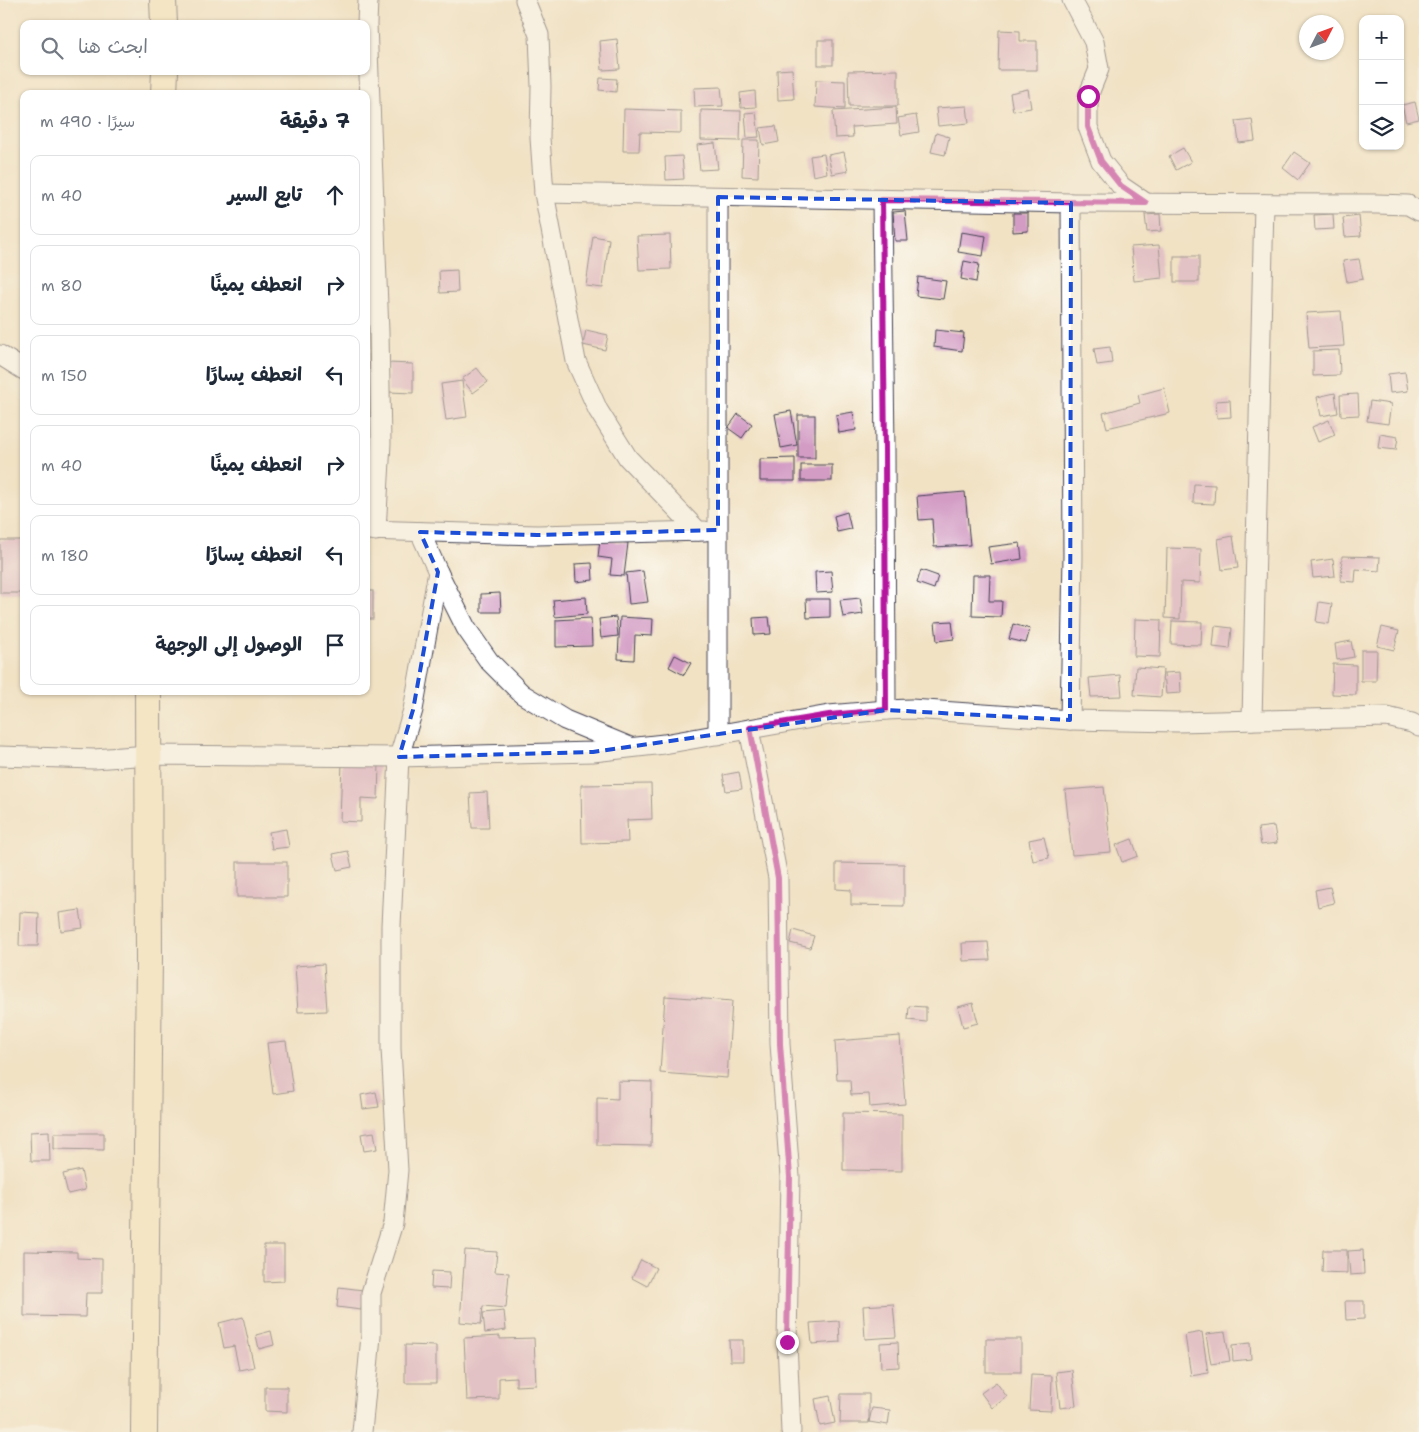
<!DOCTYPE html>
<html lang="ar">
<head>
<meta charset="utf-8">
<style>
  body { margin:0; font-family:"Shantell Sans","Playpen Sans Arabic",sans-serif; background:#f2f2f3; color:#1f2937; direction:rtl }
  .controls { position:absolute; right:15px; top:15px; display:grid; overflow:hidden; border-radius:10px; box-shadow:0 1px 4px #0004 }
  .controls button { width:45px; height:45px; display:grid; place-items:center; padding:0; border:0; border-bottom:1px solid #e0e1e3; background:#fff; color:#1f2937; font:25px sans-serif }
  .compass { position:absolute; left:1299px; top:15px; width:45px; height:45px; border-radius:50%; background:#fff; box-shadow:0 1px 4px #0004; rotate:48deg }
  .stop { position:absolute; width:15px; height:15px; margin:-11px; border:4px solid #b5179e; border-radius:50%; background:#fff }
  .stop.end { background:#b5179e; border-color:#fff; box-shadow:0 1px 5px #0008 }
  .list { margin:0; padding:0; list-style:none }
  h2 { display:flex; justify-content:space-between; align-items:center; height:65px; margin:0; padding:0 20px; font-size:21px }
  h2 small { font-size:16px; font-weight:400; color:#747a83 }
  .list li { display:grid; grid-template-columns:32px 1fr auto; gap:15px; align-items:center; box-sizing:border-box; height:80px; margin:0 10px 10px; padding:0 10px; border:1px solid #e0e1e3; border-radius:10px }
  .list b { display:block; font-size:19px; white-space:nowrap }
  .list em { font-size:16px; font-style:normal; color:#747a83 }
  .icon { flex:none; width:28px; height:28px; fill:none; stroke:currentColor; stroke-width:2; stroke-linecap:round; stroke-linejoin:round }
  .map { position:relative; flex:none; width:1419px; height:1432px; overflow:hidden; direction:ltr }
  .search { position:absolute; background:#fff; box-shadow:0 1px 4px #0004; left:20px; top:20px; width:350px; height:55px; display:flex; align-items:center; gap:12px; box-sizing:border-box; padding:0 18px; border-radius:10px; color:#747a83; font-size:19px }
  .panel { position:absolute; background:#fff; box-shadow:0 1px 4px #0004; left:20px; top:90px; width:350px; height:605px; border-radius:10px; direction:rtl }
  .map>svg:first-child { display:block }
</style>
</head>
<body>
<div class="map">
<svg width="1419" height="1432" viewBox="0 0 1419 1432">
  <rect width="100%" height="100%" fill="#fdfcf7"/>
  <filter id="ink" filterUnits="userSpaceOnUse"><feTurbulence type="fractalNoise" baseFrequency=".02" numOctaves="2"/><feDisplacementMap in="SourceGraphic" scale="10" xChannelSelector="R" yChannelSelector="G"/><feConvolveMatrix kernelMatrix="1 2 1 2 8 2 1 2 1" color-interpolation-filters="sRGB"/></filter>
  <filter id="wash" filterUnits="userSpaceOnUse"><feTurbulence type="fractalNoise" baseFrequency=".0096" numOctaves="4" result="noise"/><feDisplacementMap in="SourceGraphic" scale="20" xChannelSelector="R" yChannelSelector="G"/><feGaussianBlur stdDeviation="1.12" result="paint"/><feColorMatrix in="noise" values="0 0 0 0 0 0 0 0 0 0 0 0 0 0 0 0 0 1.4 0 .05"/><feComposite in="paint" operator="in"/></filter>
  <g filter="url(#wash)">
    <rect width="100%" height="100%" fill="#f1e2c4"/>
    <g id="blocks">
      <g fill="#d39cc5">
        <path d="M999,30L1020,31V41H1037V70H998Z"/>
        <path d="M617,39L620,69L602,70L600,41Z"/>
        <rect x="818" y="40" width="15" height="25"/>
        <path d="M792,69L794,99L778,100L777,70Z"/>
        <path d="M898,70V106H849L848,71Z"/>
        <path d="M600,78L617,79L616,92L599,90Z"/>
        <path d="M816,80L845,81V109L815,107Z"/>
        <path d="M721,87L723,106L695,107L694,88Z"/>
        <path d="M1028,89L1031,108L1013,111L1010,93Z"/>
        <path d="M755,91L756,107L741,108L740,93Z"/>
        <path d="M1415,102L1419,119L1406,122L1402,105Z"/>
        <path d="M967,106L969,123L938,126L936,108Z"/>
        <path d="M896,107L897,124L852,127L853,137L835,138L833,111Z"/>
        <path d="M624,109L681,111V133L640,132L639,151H623Z"/>
        <path d="M701,110L741,111L740,141L701,140Z"/>
        <path d="M756,112L759,137L747,138L745,113Z"/>
        <path d="M916,115L919,132L901,135L898,118Z"/>
        <path d="M1252,119L1255,141L1239,143L1236,121Z"/>
        <path d="M776,126L779,142L763,145L760,128Z"/>
        <path d="M936,133L949,137L945,155L931,152Z"/>
        <path d="M743,140H759L758,177L742,176Z"/>
        <path d="M715,143L718,169L700,170L697,145Z"/>
        <path d="M1183,148L1191,162L1176,170L1169,156Z"/>
        <path d="M844,152L848,171L832,174L828,155Z"/>
        <path d="M1294,152L1310,163L1298,180L1283,168Z"/>
        <path d="M824,154L827,173L813,176L810,156Z"/>
        <path d="M682,156L684,179L666,180L665,157Z"/>
        <path d="M905,211L908,241H895L893,212Z"/>
        <path d="M1013,213H1028V231L1013,232Z"/>
        <path d="M1160,214L1161,231L1147,232L1145,215Z"/>
        <path d="M1333,214L1334,229L1315,230L1314,215Z"/>
        <path d="M1359,216L1361,236L1345,237L1343,218Z"/>
        <path d="M961,232L986,236L983,256L958,252Z"/>
        <path d="M670,235L671,269L639,270L637,236Z"/>
        <path d="M593,236L609,239L603,288L586,286Z"/>
        <path d="M1159,245L1162,278L1134,281L1131,247Z"/>
        <rect x="1174" y="256" width="25" height="26"/>
        <path d="M1359,259L1363,279L1347,282L1343,261Z"/>
        <path d="M964,261L979,264L976,282L961,279Z"/>
        <path d="M457,270L458,292L440,293L439,271Z"/>
        <path d="M918,277L946,281L943,299L916,296Z"/>
        <path d="M1341,311L1344,346L1309,348L1306,313Z"/>
        <path d="M586,330L608,335L605,350L583,345Z"/>
        <path d="M935,330L964,333L962,351L934,347Z"/>
        <path d="M1110,347L1112,363L1097,365L1094,349Z"/>
        <path d="M1339,350L1340,375L1313,376V351Z"/>
        <path d="M388,363L413,364V393L388,392Z"/>
        <path d="M477,368L488,382L473,393L462,379Z"/>
        <path d="M1405,372L1408,391L1390,393L1388,374Z"/>
        <path d="M462,381L467,417L446,420L441,384Z"/>
        <path d="M1164,388L1170,413L1107,428L1103,413L1140,403L1138,395Z"/>
        <path d="M1335,393L1338,413L1321,416L1317,397Z"/>
        <path d="M1358,394L1359,415L1341,416L1340,395Z"/>
        <path d="M1230,400L1231,417L1217,418L1216,401Z"/>
        <path d="M1370,401L1391,404L1388,424L1367,421Z"/>
        <path d="M791,411L797,445L781,448L775,414Z"/>
        <path d="M853,412L856,430L839,433L836,415Z"/>
        <path d="M738,414L752,424L742,438L728,428Z"/>
        <rect x="798" y="415" width="17" height="43"/>
        <path d="M1329,420L1335,435L1318,442L1312,427Z"/>
        <path d="M1380,434L1398,437L1396,450L1378,448Z"/>
        <path d="M795,458V481H760V459Z"/>
        <rect x="801" y="465" width="31" height="16"/>
        <path d="M1194,484L1215,485L1214,504L1193,503Z"/>
        <path d="M965,492L970,545L934,547L932,519L919,520L917,496Z"/>
        <path d="M847,512L851,529L837,532L834,516Z"/>
        <path d="M1233,536L1238,568L1222,570L1218,539Z"/>
        <path d="M0,540H22L21,593H0Z"/>
        <path d="M600,540L628,543L624,576L610,575L612,559L598,557Z"/>
        <path d="M1020,543L1022,559L991,564L988,547Z"/>
        <path d="M1167,548L1201,549L1200,583L1181,582L1180,619L1165,618Z"/>
        <path d="M1342,556L1380,557L1379,571L1356,569L1355,582L1341,581Z"/>
        <path d="M1333,559L1335,576L1313,578L1311,562Z"/>
        <path d="M592,563L593,580L576,582L575,564Z"/>
        <path d="M921,570L938,576L934,589L917,583Z"/>
        <path d="M643,571L648,602L629,604L626,573Z"/>
        <path d="M831,571L833,592L816,593L815,572Z"/>
        <path d="M973,575H990L989,601H1002L1001,617L972,616Z"/>
        <rect x="366" y="591" width="7" height="28"/>
        <path d="M500,593L501,612H481V594Z"/>
        <path d="M586,597L587,614L555,617L553,600Z"/>
        <path d="M860,598L863,614L843,617L840,600Z"/>
        <path d="M806,599H830V617L807,618Z"/>
        <path d="M1319,602L1332,604L1329,624L1316,622Z"/>
        <path d="M616,617L618,636L601,638L599,619Z"/>
        <path d="M620,617L653,619L652,636L635,635L634,660L618,659Z"/>
        <path d="M769,617L771,634L754,635L753,618Z"/>
        <path d="M591,618L592,646L556,647V620Z"/>
        <path d="M1135,619L1161,620L1160,657L1134,656Z"/>
        <path d="M952,621L954,639L937,641L935,622Z"/>
        <path d="M1172,621L1202,622L1201,645L1171,644Z"/>
        <path d="M1013,624L1030,629L1026,643L1009,639Z"/>
        <path d="M1215,626L1232,628L1230,649L1213,647Z"/>
        <path d="M1382,627L1399,631L1394,650L1377,646Z"/>
        <path d="M1351,641L1354,657L1337,660L1335,644Z"/>
        <path d="M1361,650H1377L1376,681H1361Z"/>
        <path d="M675,655L691,663L684,675L669,667Z"/>
        <path d="M1333,664L1356,665V695L1332,694Z"/>
        <path d="M1136,667L1163,669L1161,697L1134,695Z"/>
        <path d="M1180,672L1181,693L1166,694L1164,673Z"/>
        <path d="M1120,675L1122,696L1091,697L1089,678Z"/>
        <path d="M342,762L379,763L378,799L361,798V822L340,821Z"/>
        <path d="M739,772L742,789L726,791L723,775Z"/>
        <path d="M651,784L652,819L627,820L628,842L582,843L581,785Z"/>
        <path d="M1104,787L1111,852L1072,855L1065,790Z"/>
        <path d="M487,792L489,828H472L470,793Z"/>
        <path d="M1274,826L1277,843L1261,845L1258,828Z"/>
        <path d="M286,829L289,847L272,849L269,832Z"/>
        <path d="M1044,837L1049,858L1033,861L1029,840Z"/>
        <path d="M1132,839L1138,856L1122,862L1116,845Z"/>
        <path d="M348,851L352,867L337,870L333,854Z"/>
        <rect x="237" y="862" width="50" height="35"/>
        <path d="M836,863L904,864V906L851,905V890L836,889Z"/>
        <path d="M1330,887L1334,903L1318,907L1315,890Z"/>
        <path d="M80,910L83,928L61,931L59,913Z"/>
        <path d="M20,912L39,913L38,946H19Z"/>
        <path d="M793,930L814,936L810,948L790,943Z"/>
        <path d="M988,942L990,960L963,961L962,943Z"/>
        <path d="M324,964L327,1011L298,1012L295,966Z"/>
        <path d="M665,996L732,1001L727,1078L660,1073Z"/>
        <path d="M973,1003L978,1023L963,1027L958,1007Z"/>
        <path d="M909,1006L926,1007V1022L908,1020Z"/>
        <path d="M900,1036L905,1104L870,1107L869,1094L851,1095L850,1080H837L835,1041Z"/>
        <path d="M286,1041L293,1091L273,1094L267,1043Z"/>
        <path d="M618,1081L652,1082L651,1146L597,1145V1098L618,1099Z"/>
        <path d="M376,1092L379,1107L363,1109L361,1095Z"/>
        <path d="M843,1113L902,1114V1171L843,1170Z"/>
        <path d="M49,1131L50,1161H31L30,1132Z"/>
        <path d="M374,1132L377,1149L364,1151L361,1134Z"/>
        <path d="M54,1133H104V1150L54,1149Z"/>
        <path d="M81,1170L85,1190L68,1194L63,1174Z"/>
        <path d="M264,1245H284V1281L264,1282Z"/>
        <path d="M465,1250L497,1252L495,1272L509,1273L506,1308L483,1306L481,1324L460,1322Z"/>
        <path d="M1323,1250H1347V1273L1322,1272Z"/>
        <path d="M1363,1250L1364,1274L1350,1275L1348,1251Z"/>
        <path d="M24,1251L77,1252V1258L102,1259V1293H86L85,1317L24,1316Z"/>
        <path d="M641,1260L656,1268L647,1286L632,1278Z"/>
        <path d="M432,1271L450,1272L449,1289L431,1288Z"/>
        <path d="M339,1287L363,1290L361,1310L337,1307Z"/>
        <path d="M1345,1301H1364V1319L1346,1320Z"/>
        <path d="M893,1304L896,1337L865,1339L863,1306Z"/>
        <path d="M504,1311L506,1330L485,1333L483,1313Z"/>
        <path d="M243,1317L254,1367L239,1370L234,1346L224,1348L219,1323Z"/>
        <path d="M839,1321L840,1342L812,1344L810,1323Z"/>
        <path d="M271,1331L274,1345L259,1349L256,1335Z"/>
        <path d="M1202,1332L1208,1373L1191,1376L1185,1335Z"/>
        <path d="M1225,1332L1230,1361L1211,1364L1206,1334Z"/>
        <path d="M500,1336V1339L534,1338L536,1385L516,1386V1377L499,1378V1399L467,1400L464,1338Z"/>
        <rect x="986" y="1339" width="35" height="33"/>
        <path d="M729,1340H743V1361H730Z"/>
        <path d="M898,1342L899,1367L881,1368L880,1343Z"/>
        <path d="M1250,1343L1251,1359L1233,1361L1232,1345Z"/>
        <path d="M405,1345L436,1346V1383H405Z"/>
        <path d="M1072,1370L1076,1406L1060,1408L1056,1372Z"/>
        <path d="M1031,1375L1052,1376L1051,1411L1029,1410Z"/>
        <path d="M996,1382L1007,1397L992,1408L981,1393Z"/>
        <path d="M265,1387H287V1412L265,1411Z"/>
        <path d="M841,1394H869V1423H840Z"/>
        <path d="M830,1396L835,1423L820,1426L815,1399Z"/>
        <path d="M872,1408L890,1410L888,1425L869,1422Z"/>
      </g>
    </g>
  </g>
  <g filter="url(#ink)">
    <use href="#blocks" fill-opacity="0" stroke="#413f50" stroke-width="1"/>
    <g fill="none" stroke-linecap="round" stroke-linejoin="round">
      <defs>
        <g id="street">
          <path d="M368,0L367,24L379,332L381,443L376,531"/>
          <path d="M525,0L539,35L541,86L540,138L544,193L576,361L598,410L628,458L698,531"/>
          <path d="M1072,0L1094,42L1099,69L1088,96V127L1101,161L1121,186L1146,203"/>
          <path d="M544,193L1071,203L1377,204L1408,205L1419,211"/>
          <path d="M882,200L885,450L886,710"/>
          <path d="M0,355L24,370"/>
          <path d="M366,530L537,535L705,531"/>
          <path d="M420,532L438,572L466,628L489,661L522,694L565,720L630,747"/>
          <path d="M1070,720L1073,556L1071,203"/>
          <path d="M1252,720L1264,204"/>
          <path d="M749,729L778,878L780,1044L790,1177L787,1342L791,1432"/>
          <path d="M718,735V197"/>
          <path d="M0,756L94,759L149,755L399,757L593,752L664,744L829,715L886,710L911,709L1070,720L1178,722L1387,717L1412,723L1419,727"/>
          <path d="M362,1432L371,1336V1293L393,1223L398,1170L391,1049V926L399,757L413,710L438,572"/>
        </g>
        <g id="secondary">
          <path d="M163,0L164,24"/>
          <path d="M164,94L165,71"/>
          <path d="M144,1432L149,958L148,691"/>
        </g>
      </defs>
      <use href="#street" stroke="#413f50" stroke-width="21"/>
      <use href="#secondary" stroke="#413f50" stroke-width="28"/>
      <use href="#street" stroke="#fff" stroke-width="19"/>
      <use href="#secondary" stroke="#f8e8c3" stroke-width="26"/>
    </g>
  </g>
  <g fill="none" stroke-linecap="round" stroke-linejoin="round" filter="url(#ink)">
    <path stroke="#b5179e" stroke-width="6" d="M787,1342L790,1177L780,1044L778,878L750,728L829,715L886,710L885,450L882,200L1146,203L1121,186L1101,161L1088,127V96"/>
  </g>
  <path d="M0 0H1419V1432H0ZM718,197L1071,203L1070,720L886,710L593,752L399,757L413,710L438,572L420,532L537,535L718,530Z" fill="#f1e2c4" fill-opacity=".55" fill-rule="evenodd"/>
  <path fill="none" stroke="#1d4ed8" stroke-width="4" stroke-dasharray="10 6" stroke-linejoin="round" d="M718,197L1071,203L1070,720L886,710L593,752L399,757L413,710L438,572L420,532L537,535L718,530Z"/>
</svg>
<div class="controls">
<button>+</button>
<button>−</button>
<button><svg class="icon" aria-label="layers" viewBox="0 0 24 24"><path d="M12 4l9 5-9 5-9-5zM3 14l9 5 9-5"/></svg></button>
</div>
<svg class="compass" viewBox="-18 -18 36 36"><path d="M0-13l5 13h-10z" fill="#e53935"/><path d="M0 13l5-13h-10z" fill="#747a83"/></svg>
<div class="stop" style="left:1088px;top:96px"></div>
<div class="stop end" style="left:787px;top:1342px"></div>
<div class="search"><svg class="icon" aria-label="search" viewBox="0 0 24 24"><circle cx="10" cy="10" r="6"/><path d="M15 15l6 6"/></svg>ابحث هنا</div>
<section class="panel">
<h2>7 دقيقة<small>سيرًا · 490 m</small></h2>
<ul class="list">
<li><svg class="icon" aria-label="ahead" viewBox="0 0 24 24"><path d="M12 20V5M6 11l6-6 6 6"/></svg><div><b>تابع السير</b></div><em>40 m</em></li>
<li><svg class="icon" aria-label="right" viewBox="0 0 24 24"><path d="M7 20v-9h11M14 6l5 5-5 5"/></svg><div><b>انعطف يمينًا</b></div><em>80 m</em></li>
<li><svg class="icon" aria-label="left" viewBox="0 0 24 24"><path d="M17 20v-9H6M10 6l-5 5 5 5"/></svg><div><b>انعطف يسارًا</b></div><em>150 m</em></li>
<li><svg class="icon" aria-label="right" viewBox="0 0 24 24"><path d="M7 20v-9h11M14 6l5 5-5 5"/></svg><div><b>انعطف يمينًا</b></div><em>40 m</em></li>
<li><svg class="icon" aria-label="left" viewBox="0 0 24 24"><path d="M17 20v-9H6M10 6l-5 5 5 5"/></svg><div><b>انعطف يسارًا</b></div><em>180 m</em></li>
<li><svg class="icon" aria-label="arrive" viewBox="0 0 24 24"><path d="M6 21V4h12l-3 4 3 4H6"/></svg><div><b>الوصول إلى الوجهة</b></div></li>
</ul>
</section>
</div>
</body>
</html>
